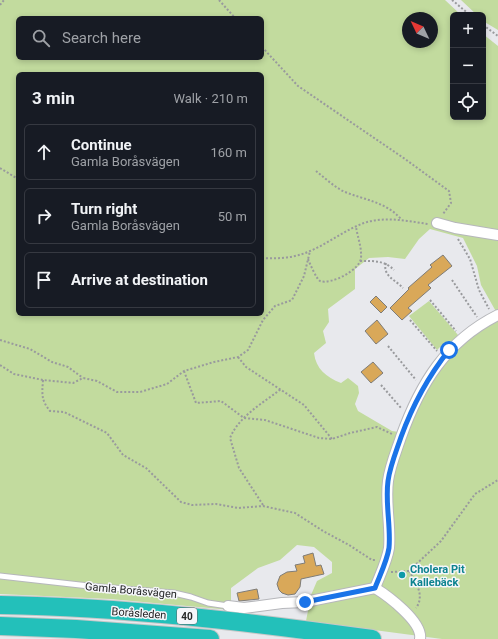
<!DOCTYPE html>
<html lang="en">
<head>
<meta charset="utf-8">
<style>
  body { margin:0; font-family:Roboto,sans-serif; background:#242831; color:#f1f3f6 }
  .controls { position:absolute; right:12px; top:12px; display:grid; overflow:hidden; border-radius:6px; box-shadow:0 2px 6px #0003 }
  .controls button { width:36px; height:36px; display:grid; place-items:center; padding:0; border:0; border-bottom:1px solid #363941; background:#171b24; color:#f1f3f6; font:20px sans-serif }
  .compass { position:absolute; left:402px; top:12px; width:36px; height:36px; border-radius:50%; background:#171b24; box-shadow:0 2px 6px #0003; rotate:314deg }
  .stop { position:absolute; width:12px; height:12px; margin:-9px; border:3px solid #1a73e8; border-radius:50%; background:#fff }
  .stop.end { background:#1a73e8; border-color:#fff; box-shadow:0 1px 4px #0008 }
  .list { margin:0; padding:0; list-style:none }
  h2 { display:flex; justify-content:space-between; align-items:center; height:52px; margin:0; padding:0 16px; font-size:17px }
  h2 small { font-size:13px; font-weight:400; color:#9ea1a6 }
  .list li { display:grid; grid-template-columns:26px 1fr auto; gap:12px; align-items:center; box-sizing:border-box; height:56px; margin:0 8px 8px; padding:0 8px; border:1px solid #363941; border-radius:6px }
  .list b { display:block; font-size:15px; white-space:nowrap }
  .list p { margin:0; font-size:13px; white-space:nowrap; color:#9ea1a6 }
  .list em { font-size:13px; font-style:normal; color:#9ea1a6 }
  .icon { flex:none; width:22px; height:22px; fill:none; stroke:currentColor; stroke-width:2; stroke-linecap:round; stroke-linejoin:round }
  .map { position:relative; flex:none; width:498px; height:639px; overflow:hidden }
  .search { position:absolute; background:#171b24; box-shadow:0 2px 6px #0003; left:16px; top:16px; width:248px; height:44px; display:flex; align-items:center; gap:10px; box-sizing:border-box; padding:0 14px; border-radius:6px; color:#9ea1a6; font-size:15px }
  .panel { position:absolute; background:#171b24; box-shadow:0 2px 6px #0003; left:16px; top:72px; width:248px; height:244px; border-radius:6px }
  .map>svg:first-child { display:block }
</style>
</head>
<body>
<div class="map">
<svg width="498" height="639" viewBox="0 0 498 639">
  <rect width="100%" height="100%" fill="#e8e9ed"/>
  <g fill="#c2db9e" fill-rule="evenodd">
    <path d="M0,0H445L461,15H453V117H483V34L498,46V315L481,285L477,266L463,238L430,229L419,239L405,259L388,257L369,258L355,269V289L328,309L329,322L323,331L326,343L314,353C316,369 326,377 341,383L348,378L358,386L359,393L355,404L358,411L392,431L406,433L415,410L447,358L478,331L498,319V639H442L306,621L311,595L317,581L332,573V562L314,547L297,545L280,560L258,568L231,588V610L110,599L0,594ZM18,18H262V58H18ZM408,18H432V42H408ZM18,74H262V314H18Z"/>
    <path d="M461,0H498V30L483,21V15H477Z"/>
    <path d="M429,301L458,335L445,348L440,347L437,350L409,316Z"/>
  </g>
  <g fill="#d9a859" stroke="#7e7c78">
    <path d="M443,255L452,266L428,285L431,288L408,308L412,311L402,320L390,308L409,289L408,288L432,267L430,265Z"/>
    <path d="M376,296L387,307L381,313L370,302Z"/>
    <path d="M377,320L388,334L376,344L365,331Z"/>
    <path d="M373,362L383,373L371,383L361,372Z"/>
    <path d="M313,553L316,566L321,565L324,574L301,579L300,587L295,594L288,595L282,593L279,590L277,584L280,576L287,572L297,571L295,565L305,563L303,556Z"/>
    <path d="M257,589L259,599L239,601L237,593Z"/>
  </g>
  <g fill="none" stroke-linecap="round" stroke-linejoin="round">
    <defs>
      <path id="lane" d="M0,576L89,586L174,593L191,597L208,603L228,606"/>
      <g id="street">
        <path d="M437,223L455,228L498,235"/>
        <path d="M375,588C380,575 387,561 389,548C391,526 385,503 388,481C390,466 396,452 401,437C420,384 446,341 498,315"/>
        <path d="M375,588C388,596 423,622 420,639"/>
        <path d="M228,606L244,608L282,603L305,602L375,588"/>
      </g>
      <g id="highway">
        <path d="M0,605C125,607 249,622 372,639"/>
        <path d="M0,626L76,629L210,639"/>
      </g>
    </defs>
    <use href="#lane" stroke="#b6b7bb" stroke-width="7"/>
    <use href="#street" stroke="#b6b7bb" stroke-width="12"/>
    <use href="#highway" stroke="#c6c7c7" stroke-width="20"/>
    <g stroke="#999a9d" stroke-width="2" stroke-dasharray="2 2" stroke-linecap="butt">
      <path d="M219,0L235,18"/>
      <path d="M452,0L470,15"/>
      <path d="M0,5L4,0"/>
      <path d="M483,25L498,36"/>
      <path d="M262,47L298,86L405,159L449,191L451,203L443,214"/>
      <path d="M0,168L18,179"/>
      <path d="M316,171C325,178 334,187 345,192C365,200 386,202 401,219"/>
      <path d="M458,239L470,259L479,290L489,309"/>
      <path d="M262,258C278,259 295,258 310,251C329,243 345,230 364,223C385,216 407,221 428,224"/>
      <path d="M308,259C310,264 317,280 320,281C331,285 360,270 361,258C362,247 357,236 356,226"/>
      <path d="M360,261C373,261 384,260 394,270"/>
      <path d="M386,263C382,276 396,280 403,288"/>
      <path d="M452,280L477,317"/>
      <path d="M430,300L456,331"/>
      <path d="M410,320L437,351"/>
      <path d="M0,340L30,349L52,362L68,367L83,378"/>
      <path d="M388,346L416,380"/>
      <path d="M238,357L246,367L304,405L332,439"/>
      <path d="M0,365L14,374L43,380L73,383L83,378L97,381L117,392H140L167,384L184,371L214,362L238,357L248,350L263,320L275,306L292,300L304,276L310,251"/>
      <path d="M184,371L196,403L221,401L244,418L265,420L319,438L332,439L350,433L377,427L392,434"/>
      <path d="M43,380C42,394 41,400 50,411L64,412L107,433L123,455L146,468L181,502L192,505L216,504L238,508L263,506L295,513L323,531L349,545L372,560H376"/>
      <path d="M381,385L402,409"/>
      <path d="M263,505L239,468L230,438C239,416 263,403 281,389"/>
      <path d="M409,571C416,582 425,596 416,608"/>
      <path d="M391,572L409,571L441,541L475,494L498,480"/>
    </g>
    <use href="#lane" stroke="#fff" stroke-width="5"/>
    <use href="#street" stroke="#fff" stroke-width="10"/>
    <use href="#highway" stroke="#23c0ba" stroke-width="18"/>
  </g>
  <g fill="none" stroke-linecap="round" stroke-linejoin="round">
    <path stroke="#1a73e8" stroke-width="5" d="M305,602L375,588C380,575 387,561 389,548C391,526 385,503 388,481C390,466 396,452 401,437C413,404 427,378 449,350"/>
  </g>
  <circle fill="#0f9aa8" stroke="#f5f6fa" stroke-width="1.5" cx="402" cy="575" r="4"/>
  <g text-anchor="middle" stroke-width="3" stroke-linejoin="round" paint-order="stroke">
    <rect fill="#f5f6fa" stroke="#636466" stroke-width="1" x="177" y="608" width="20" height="16" rx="3"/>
    <g font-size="10" font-weight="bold" fill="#252627">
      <text x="187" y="620">40</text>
    </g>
    <g font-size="11" font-weight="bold" fill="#0d838f" stroke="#f5f6fa" text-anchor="start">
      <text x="410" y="573">Cholera Pit<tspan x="410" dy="13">Kallebäck</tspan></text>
    </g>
    <g font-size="11" fill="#252627" stroke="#f5f6fa">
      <text transform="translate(131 590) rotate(5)" y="4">Gamla Boråsvägen</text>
      <text transform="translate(139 613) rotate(4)" y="4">Boråsleden</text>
    </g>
  </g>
</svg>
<div class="controls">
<button>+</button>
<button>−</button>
<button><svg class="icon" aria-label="locate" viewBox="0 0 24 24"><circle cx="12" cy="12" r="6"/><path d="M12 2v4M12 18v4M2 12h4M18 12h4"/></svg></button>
</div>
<svg class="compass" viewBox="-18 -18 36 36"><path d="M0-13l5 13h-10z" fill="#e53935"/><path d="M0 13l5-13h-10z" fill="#9ea1a6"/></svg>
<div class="stop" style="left:449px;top:350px"></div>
<div class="stop end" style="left:305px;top:602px"></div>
<div class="search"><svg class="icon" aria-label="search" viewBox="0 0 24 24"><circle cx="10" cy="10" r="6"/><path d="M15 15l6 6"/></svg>Search here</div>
<section class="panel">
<h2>3 min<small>Walk · 210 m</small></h2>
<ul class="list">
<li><svg class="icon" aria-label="ahead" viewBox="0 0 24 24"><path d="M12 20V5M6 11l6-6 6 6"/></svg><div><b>Continue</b><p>Gamla Boråsvägen</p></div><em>160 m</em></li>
<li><svg class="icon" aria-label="right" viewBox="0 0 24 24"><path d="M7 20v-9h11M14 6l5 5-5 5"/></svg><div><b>Turn right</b><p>Gamla Boråsvägen</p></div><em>50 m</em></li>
<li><svg class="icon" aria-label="arrive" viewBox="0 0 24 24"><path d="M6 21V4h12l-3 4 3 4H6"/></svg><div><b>Arrive at destination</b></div></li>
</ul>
</section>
</div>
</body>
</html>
